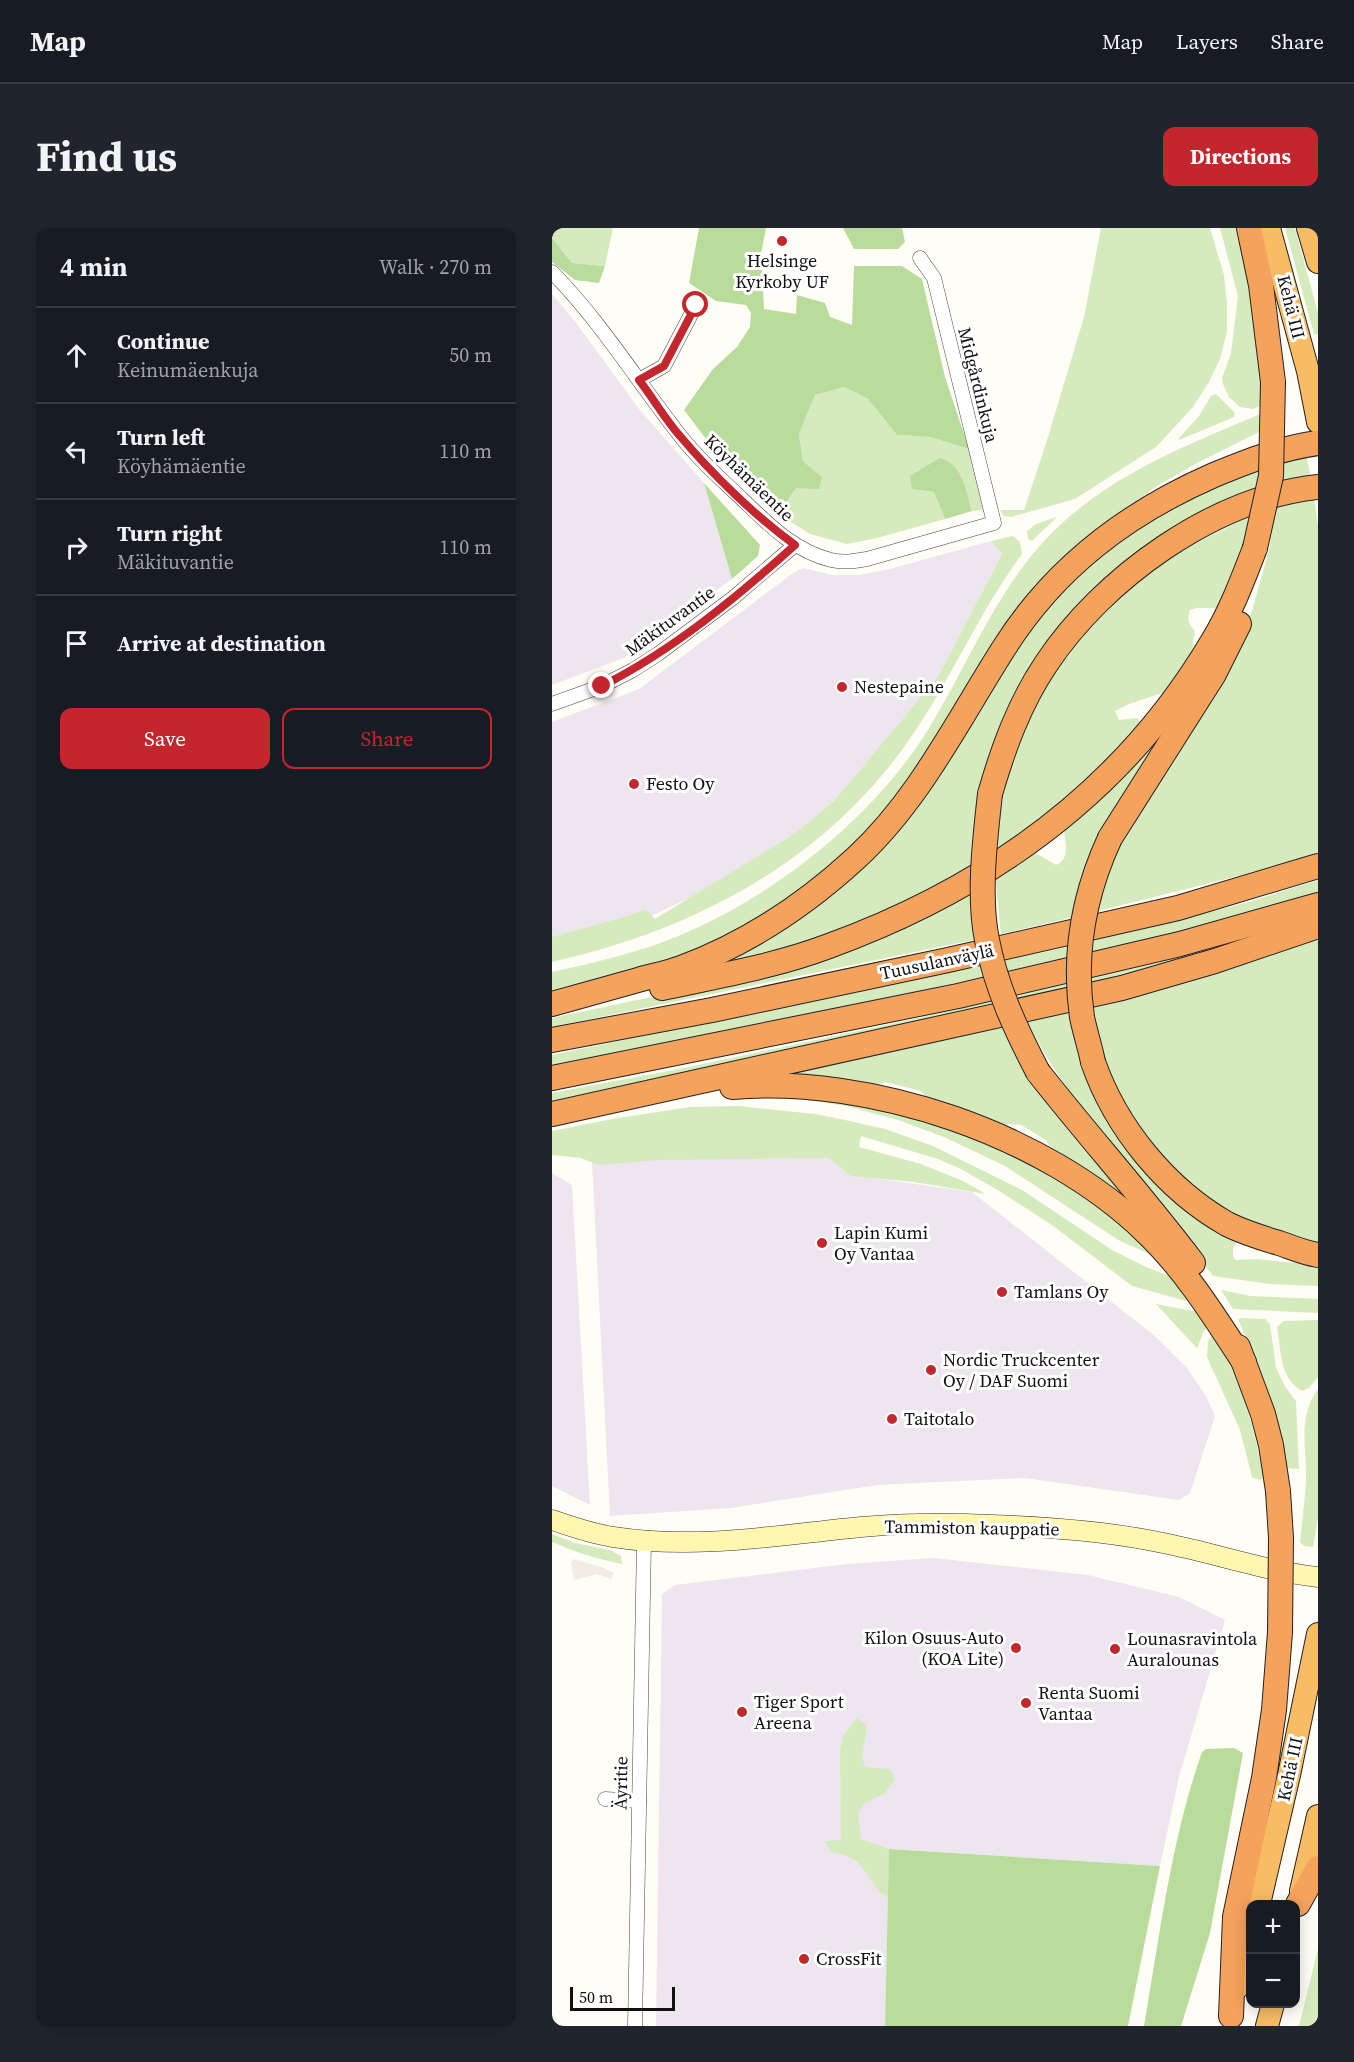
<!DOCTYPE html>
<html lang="en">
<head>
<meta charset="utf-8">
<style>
  body { margin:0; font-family:"Source Serif 4",serif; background:#20242c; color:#f1f3f6 }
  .controls { position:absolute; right:18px; bottom:18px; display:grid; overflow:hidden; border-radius:12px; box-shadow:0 3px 15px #0003 }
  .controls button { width:54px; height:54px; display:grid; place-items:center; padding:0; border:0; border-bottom:2px solid #363941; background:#171b24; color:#f1f3f6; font:30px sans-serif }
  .scale { position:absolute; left:18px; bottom:15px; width:105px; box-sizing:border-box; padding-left:6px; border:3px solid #111; border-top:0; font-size:16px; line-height:21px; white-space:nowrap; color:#111; -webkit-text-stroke:4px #fff; paint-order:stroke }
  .stop { position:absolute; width:18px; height:18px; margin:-14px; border:4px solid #c4262e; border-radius:50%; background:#fff }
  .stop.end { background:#c4262e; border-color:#fff; box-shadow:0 2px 6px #0008 }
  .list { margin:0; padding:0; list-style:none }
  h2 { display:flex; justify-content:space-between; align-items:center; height:78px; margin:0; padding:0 24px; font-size:26px }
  h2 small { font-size:20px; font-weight:400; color:#9ea1a6 }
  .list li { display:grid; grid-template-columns:39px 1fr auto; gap:18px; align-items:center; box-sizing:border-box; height:96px; padding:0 24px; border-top:2px solid #363941 }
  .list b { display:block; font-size:22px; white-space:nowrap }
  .list p { margin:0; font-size:20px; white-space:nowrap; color:#9ea1a6 }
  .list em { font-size:20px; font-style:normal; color:#9ea1a6 }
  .actions { display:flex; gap:12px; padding:18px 24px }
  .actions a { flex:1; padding:14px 0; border:2px solid #c4262e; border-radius:12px; text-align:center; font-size:21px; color:#c4262e }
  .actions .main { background:#c4262e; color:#fff }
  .icon { flex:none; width:33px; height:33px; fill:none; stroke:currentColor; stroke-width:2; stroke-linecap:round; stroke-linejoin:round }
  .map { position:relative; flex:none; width:766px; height:1798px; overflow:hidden; border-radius:12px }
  header { display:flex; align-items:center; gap:36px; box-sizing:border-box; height:84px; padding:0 30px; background:#171b24; border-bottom:2px solid #363941 }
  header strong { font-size:28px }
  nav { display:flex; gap:33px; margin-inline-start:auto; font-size:21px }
  .intro { display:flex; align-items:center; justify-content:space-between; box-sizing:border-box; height:144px; padding:0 36px }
  h1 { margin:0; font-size:42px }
  .button { padding:15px 27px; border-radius:12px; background:#c4262e; color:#fff; font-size:21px; font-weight:700 }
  main { display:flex; gap:36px; padding:0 36px }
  aside { flex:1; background:#171b24; border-radius:12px; box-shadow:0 3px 15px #0003 }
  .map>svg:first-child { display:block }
</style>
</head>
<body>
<header>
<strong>Map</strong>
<nav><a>Map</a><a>Layers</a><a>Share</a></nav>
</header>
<div class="intro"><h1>Find us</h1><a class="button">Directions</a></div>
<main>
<aside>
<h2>4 min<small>Walk · 270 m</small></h2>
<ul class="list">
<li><svg class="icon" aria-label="ahead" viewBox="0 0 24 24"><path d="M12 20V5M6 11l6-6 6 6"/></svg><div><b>Continue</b><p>Keinumäenkuja</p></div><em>50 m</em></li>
<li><svg class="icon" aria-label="left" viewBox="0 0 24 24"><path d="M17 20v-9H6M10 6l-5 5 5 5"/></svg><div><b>Turn left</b><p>Köyhämäentie</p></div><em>110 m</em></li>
<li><svg class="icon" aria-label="right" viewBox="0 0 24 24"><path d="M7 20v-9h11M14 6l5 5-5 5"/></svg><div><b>Turn right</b><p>Mäkituvantie</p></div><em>110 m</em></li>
<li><svg class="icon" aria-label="arrive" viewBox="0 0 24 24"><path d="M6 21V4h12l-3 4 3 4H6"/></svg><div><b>Arrive at destination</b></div></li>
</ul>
<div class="actions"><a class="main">Save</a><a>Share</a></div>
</aside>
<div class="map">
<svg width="766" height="1798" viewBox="0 0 766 1798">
  <rect width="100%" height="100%" fill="#fffdf5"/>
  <g fill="#eee6ef">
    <path d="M0,66L25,96L87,181L152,255L180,351L72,430L0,457Z"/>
    <path d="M439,313L450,326L387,447L282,573L242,606L141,668L74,700L0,717V494L87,461L241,345L251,340L280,347H307L338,341Z"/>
    <path d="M38,914L285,916L300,947L420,964L603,1108L635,1140L654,1168L663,1188L638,1265L627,1272L473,1250L325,1257L179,1280L58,1288L40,935Z"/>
    <path d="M0,945L20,957L38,1277L0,1258Z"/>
    <path d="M381,1330L536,1347L627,1369L673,1392L627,1549L608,1638L337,1621L333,1798H104L110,1366L123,1357L295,1336Z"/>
  </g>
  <g fill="#d5ebbd">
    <path d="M0,0H61L53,38L20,35L0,10Z"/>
    <path d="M549,0H658L672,47L675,74V104L668,131L657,154L641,179L604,219L523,271L459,289L452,288L448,282H472L496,209L532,89Z"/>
    <path d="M668,0H688L695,30L713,176L701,181L688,179L677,169L671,156L670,150L679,125L686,68Z"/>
    <path d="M733,0H743L766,85V107L762,106Z"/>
    <path d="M292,159L316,171L345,207L378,209L417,221L431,282L420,283L409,248L360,261L382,264L393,291L325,310L295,316L258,306L226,286L244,260L270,249L251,233L247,206L263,167Z"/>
    <path d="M664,166L683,185L682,189L627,212V210L647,188L659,168Z"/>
    <path d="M713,184V201L647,234L605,258L567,285L538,306L480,364L336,586L224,684L127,731L0,766V744C45,734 89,724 131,706C227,665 327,585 380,495C417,434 444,364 494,311C553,248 635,217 713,184Z"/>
    <path d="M754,226L759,251L726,258L728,231Z"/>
    <path d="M710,237L705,264L527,378L425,587L421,611V644L278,709L126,750L295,653L334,619L371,570L462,422L526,343L601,287Z"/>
    <path d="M762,269L766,297V626L718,640L542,684L560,626L682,426L700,383L717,322L724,280Z"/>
    <path d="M699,288L690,328L667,379C657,382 648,377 638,382C634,392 637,396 643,403L641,413L640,432L619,462L577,476L563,483L567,492L586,490L589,499L545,547L444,629C448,509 511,407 607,338C636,317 668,303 699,288Z"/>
    <path d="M505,289L480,313L476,311L475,303L484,296Z"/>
    <path d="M461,308L468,314L470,326C427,384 399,452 357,512C272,634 142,702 0,734V709L72,689L94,681L103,691L242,606L282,573L387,447L450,326L439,313Z"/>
    <path d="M633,470L522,689L449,706L443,647L477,625L487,627L504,637C519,630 513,615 512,602Z"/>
    <path d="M766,652V666L575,717L275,783L0,838V827L502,722L697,674Z"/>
    <path d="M420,661L426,711L0,799V790L194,749Z"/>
    <path d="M766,705V1021L755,1019L661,978L602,924L555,846L537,775Z"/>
    <path d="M665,721L658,729L0,875V865L137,839L385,786Z"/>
    <path d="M520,779L553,880L696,1015H684L681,1020V1029L684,1032L703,1031L766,1037V1058L718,1056L661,1048C630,1006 598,966 566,925C530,881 498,842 474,790Z"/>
    <path d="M451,795L517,903L561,951L566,963L561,964L504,928L494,912L469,897L457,896L448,901L376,872L369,863L333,854L319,860L191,851Z"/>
    <path d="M243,870H283L414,903L525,957L609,1031L568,1013L453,938L392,909L346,892L294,878Z"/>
    <path d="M187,878L263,886L293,892L333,901L381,918L470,962L560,1022L594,1039L628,1052L645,1076L580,1058L500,997L444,961L409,941L386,931L309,908L307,919L369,936L411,953L434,966L362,954L299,948L277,930L107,932L46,937L29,930L0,927V903L60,891L138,879Z"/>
    <path d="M669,1062L699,1068L766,1071V1085L681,1081Z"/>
    <path d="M604,1076L651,1085L657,1096L651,1105L646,1118L645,1120L642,1117Z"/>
    <path d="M690,1090L713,1091L718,1096L724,1140L734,1160L744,1173L747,1241L733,1240L718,1171L708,1141L686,1091Z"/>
    <path d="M766,1092V1149L757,1160L750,1163C727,1150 729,1121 725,1099L732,1093Z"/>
    <path d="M662,1104C687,1150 704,1199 711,1250L708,1252L700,1249L688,1202L655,1129L656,1113Z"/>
    <path d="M766,1161V1290L761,1319L752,1318L748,1314C750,1293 753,1273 754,1252C755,1219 745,1190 766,1161Z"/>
    <path d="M0,1306L23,1315L58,1322L69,1328L70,1336C45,1331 23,1324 0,1314Z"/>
    <path d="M305,1490L315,1498L310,1529L313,1539L338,1541L343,1551L333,1565L313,1575L306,1584L309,1611L337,1621L336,1669C320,1662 318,1645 305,1634C298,1628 288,1626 279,1624L273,1613L289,1612L288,1523L291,1508Z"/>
    <path d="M766,1721V1798H747Z"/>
  </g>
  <g fill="#b9dc9c">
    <path d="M147,0H214L209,26L212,81L244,86L245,67L273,75L278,89L300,97L302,38H350L370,51L393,149L417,221L378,209L345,207L316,171L292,159L263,167L247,206L251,233L270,249L267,261L244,260L226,286L167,228L132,182L161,141L185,119L198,99L199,85L194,77L164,73L137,55Z"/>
    <path d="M291,0H350L353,14L346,21H302Z"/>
    <path d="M0,10L20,35L53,38L47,55L23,52L0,34Z"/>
    <path d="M388,230C411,236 414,264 420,283L393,291L382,264L360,261L358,248Z"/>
    <path d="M152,255L208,317L206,328L180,351Z"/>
    <path d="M682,1520L691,1525L658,1705L629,1798H592C608,1706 619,1612 650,1524L654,1521Z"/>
    <path d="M337,1621L608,1638L576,1798H333Z"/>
  </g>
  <path fill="#f1ede2" d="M21,1331L52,1340L62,1345L59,1351L45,1346L22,1352L19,1336Z"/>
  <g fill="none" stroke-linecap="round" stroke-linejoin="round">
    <defs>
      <g id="minor">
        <path d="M0,44C48,93 84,151 126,205C144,229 168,250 190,271C216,296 242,323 279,332C291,335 303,333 315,331L442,295L382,50L368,30"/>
        <path d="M87,152L112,138L144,77"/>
        <path d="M0,476L50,458L81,442L106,426L181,370L243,317"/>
        <path d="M53,1571L87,1573"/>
        <path d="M83,1798L92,1313"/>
      </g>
      <path id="secondary" d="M0,1292C20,1299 41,1306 61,1309C144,1322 227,1307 309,1299C353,1295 397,1295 440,1297C498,1299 555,1303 611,1315C663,1325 713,1343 766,1349"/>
      <g id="trunk">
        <path d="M717,0L756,143L766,194"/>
        <path d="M756,0L766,34"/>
        <path d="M749,1663L766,1588"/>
        <path d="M707,1676L737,1547L766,1406"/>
        <path d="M686,1759L698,1710"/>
        <path d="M715,1798L721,1776"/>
      </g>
      <g id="motorway">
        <path d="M697,0L709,57L721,154"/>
        <path d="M438,566C451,521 467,476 494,436C551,350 662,270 766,259"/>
        <path d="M558,610L662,446L687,396"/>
        <path d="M110,760C166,748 224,738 277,718C439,659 574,561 662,411C679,383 691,351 703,320"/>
        <path d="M0,776C29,768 57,760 86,752C100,748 115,745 129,740C194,716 253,677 304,630C367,572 406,492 452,420C503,339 575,285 662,247C696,233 729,220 766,215"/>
        <path d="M0,812L160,782L396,732L626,680L766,638"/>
        <path d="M541,834C564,900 614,961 675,996C691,1004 710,1010 727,1015C739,1019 752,1025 766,1027"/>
        <path d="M486,844C537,909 592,970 641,1035"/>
        <path d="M0,850L406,768L628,716L766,677"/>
        <path d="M180,859C319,847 492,906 593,1003C633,1041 662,1088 692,1134"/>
        <path d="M0,886L570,760L663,733L766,698"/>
        <path d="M686,1119L711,1186L719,1217L726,1263"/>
        <path d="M746,1676L766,1640"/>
        <path d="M679,1788L683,1689L712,1550L722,1482L728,1404"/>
      </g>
    </defs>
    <use href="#minor" stroke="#444" stroke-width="15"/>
    <use href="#secondary" stroke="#333" stroke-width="21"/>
    <use href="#trunk" stroke="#222" stroke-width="24"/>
    <use href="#motorway" stroke="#222" stroke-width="26"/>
    <use href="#minor" stroke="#fff" stroke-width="14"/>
    <use href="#secondary" stroke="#fff6b0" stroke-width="20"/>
    <use href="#trunk" stroke="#f7bc64" stroke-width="22"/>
    <use href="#motorway" stroke="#f5a25d" stroke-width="24"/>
    <defs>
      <g id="motorway-bridge">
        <path d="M703,320L719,248L721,154"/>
        <path d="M438,566C433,611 426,668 435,712C444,759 464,802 486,844"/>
        <path d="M541,834C538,819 533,804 530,789C521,727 532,666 558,610"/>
        <path d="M726,1263L729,1310L728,1404"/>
      </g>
    </defs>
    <use href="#motorway-bridge" stroke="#222" stroke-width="26" stroke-linecap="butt"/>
    <use href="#motorway-bridge" stroke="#f5a25d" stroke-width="24"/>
  </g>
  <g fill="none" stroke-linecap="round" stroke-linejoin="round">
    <path stroke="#c4262e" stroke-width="8" d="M50,458C121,422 184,370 243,317C203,288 160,246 128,208C113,191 101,170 87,152L112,138L144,77"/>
  </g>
  <g fill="#c4262e" stroke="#fff" stroke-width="2">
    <circle cx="230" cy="13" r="6"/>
    <circle cx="290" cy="459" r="6"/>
    <circle cx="82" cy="556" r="6"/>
    <circle cx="270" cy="1015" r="6"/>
    <circle cx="450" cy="1064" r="6"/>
    <circle cx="379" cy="1142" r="6"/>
    <circle cx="340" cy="1191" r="6"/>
    <circle cx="464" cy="1420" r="6"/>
    <circle cx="563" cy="1421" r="6"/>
    <circle cx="474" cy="1475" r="6"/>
    <circle cx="190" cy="1484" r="6"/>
    <circle cx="252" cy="1731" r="6"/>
  </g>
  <g text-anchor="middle" stroke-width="6" stroke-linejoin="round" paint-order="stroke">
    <g font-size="18" fill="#111" stroke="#fff" text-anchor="start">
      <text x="230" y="39" text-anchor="middle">Helsinge<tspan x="230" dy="21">Kyrkoby UF</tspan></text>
      <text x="302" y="465">Nestepaine</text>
      <text x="94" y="562">Festo Oy</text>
      <text x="282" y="1011">Lapin Kumi<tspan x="282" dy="21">Oy Vantaa</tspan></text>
      <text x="462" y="1070">Tamlans Oy</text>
      <text x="391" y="1138">Nordic Truckcenter<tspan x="391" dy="21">Oy / DAF Suomi</tspan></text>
      <text x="352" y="1197">Taitotalo</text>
      <text x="452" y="1416" text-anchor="end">Kilon Osuus-Auto<tspan x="452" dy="21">(KOA Lite)</tspan></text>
      <text x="575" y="1417">Lounasravintola<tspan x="575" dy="21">Auralounas</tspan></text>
      <text x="486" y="1471">Renta Suomi<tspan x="486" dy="21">Vantaa</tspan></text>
      <text x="202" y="1480">Tiger Sport<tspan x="202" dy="21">Areena</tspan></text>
      <text x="264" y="1737">CrossFit</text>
    </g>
    <g font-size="18" fill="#111" stroke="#fff">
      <text transform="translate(739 79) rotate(76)" y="6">Kehä III</text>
      <text transform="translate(426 157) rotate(76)" y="6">Midgårdinkuja</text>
      <text transform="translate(197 250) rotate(44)" y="6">Köyhämäentie</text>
      <text transform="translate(118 393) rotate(-36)" y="6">Mäkituvantie</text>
      <text transform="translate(385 734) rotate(-12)" y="6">Tuusulanväylä</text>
      <text transform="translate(420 1300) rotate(1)" y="6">Tammiston kauppatie</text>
      <text transform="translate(738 1541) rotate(-78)" y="6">Kehä III</text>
      <text transform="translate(69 1555) rotate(-89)" y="6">Äyritie</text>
    </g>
  </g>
</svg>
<div class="controls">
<button>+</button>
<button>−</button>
</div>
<div class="scale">50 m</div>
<div class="stop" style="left:144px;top:77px"></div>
<div class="stop end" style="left:50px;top:458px"></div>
</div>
</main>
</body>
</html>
